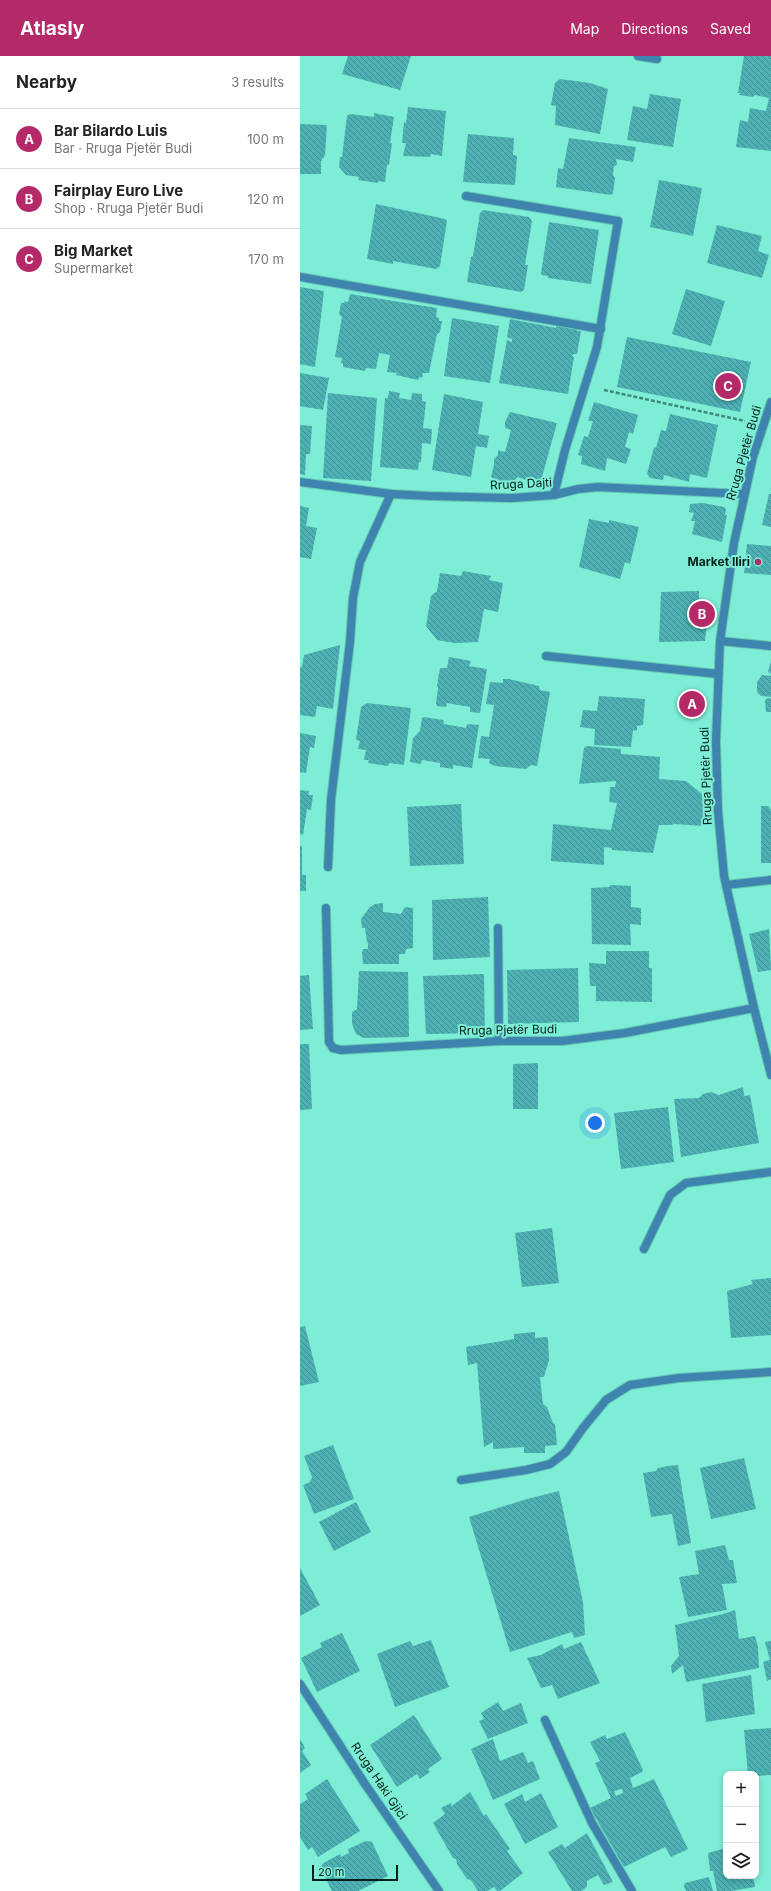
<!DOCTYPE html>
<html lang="en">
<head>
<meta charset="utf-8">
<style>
  body { margin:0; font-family:Inter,sans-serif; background:#f2f2f2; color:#222 }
  .controls { position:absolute; right:12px; bottom:12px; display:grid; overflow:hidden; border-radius:8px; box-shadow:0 2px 6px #0003 }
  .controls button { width:36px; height:36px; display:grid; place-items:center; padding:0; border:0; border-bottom:1px solid #e0e0e0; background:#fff; color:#222; font:20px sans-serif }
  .scale { position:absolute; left:12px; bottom:10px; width:86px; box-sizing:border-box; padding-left:4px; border:2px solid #00211b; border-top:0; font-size:11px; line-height:14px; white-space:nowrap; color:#00211b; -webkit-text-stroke:3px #7dedd6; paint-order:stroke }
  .you { position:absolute; left:295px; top:1067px; width:14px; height:14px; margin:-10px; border:3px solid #fff; border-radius:50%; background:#1a73e8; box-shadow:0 0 0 6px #1a73e833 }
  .badge { display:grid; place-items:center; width:26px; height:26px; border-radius:50%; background:#b42a68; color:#fff; font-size:13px; font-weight:700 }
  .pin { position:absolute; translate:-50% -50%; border:2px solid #fff; box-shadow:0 1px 4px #0006 }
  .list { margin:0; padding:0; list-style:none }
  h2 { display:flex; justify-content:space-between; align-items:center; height:52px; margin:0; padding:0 16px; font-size:17px }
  h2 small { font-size:13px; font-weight:400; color:#767676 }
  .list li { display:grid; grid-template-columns:26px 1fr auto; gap:12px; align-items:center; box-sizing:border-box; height:60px; padding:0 16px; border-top:1px solid #e0e0e0 }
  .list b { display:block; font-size:15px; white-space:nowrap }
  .list p { margin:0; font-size:13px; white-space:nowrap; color:#767676 }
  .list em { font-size:13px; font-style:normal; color:#767676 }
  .icon { flex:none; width:22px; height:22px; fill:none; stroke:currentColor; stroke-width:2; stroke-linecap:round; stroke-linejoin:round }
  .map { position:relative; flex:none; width:471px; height:1835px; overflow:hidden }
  header { display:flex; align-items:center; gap:24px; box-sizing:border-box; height:56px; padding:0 20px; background:#b42a68; color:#fff }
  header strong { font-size:19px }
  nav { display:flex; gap:22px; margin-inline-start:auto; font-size:14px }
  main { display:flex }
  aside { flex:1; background:#fff }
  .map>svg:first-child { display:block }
</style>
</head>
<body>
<header>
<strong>Atlasly</strong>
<nav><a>Map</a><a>Directions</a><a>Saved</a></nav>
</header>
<main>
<aside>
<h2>Nearby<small>3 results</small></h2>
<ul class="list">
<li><span class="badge">A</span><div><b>Bar Bilardo Luis</b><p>Bar · Rruga Pjetër Budi</p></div><em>100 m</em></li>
<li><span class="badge">B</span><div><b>Fairplay Euro Live</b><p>Shop · Rruga Pjetër Budi</p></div><em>120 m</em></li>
<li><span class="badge">C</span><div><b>Big Market</b><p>Supermarket</p></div><em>170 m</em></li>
</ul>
</aside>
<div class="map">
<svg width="471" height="1835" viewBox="0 0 471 1835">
  <defs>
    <pattern id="building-back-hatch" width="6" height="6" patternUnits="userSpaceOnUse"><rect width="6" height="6" fill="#4eb0b3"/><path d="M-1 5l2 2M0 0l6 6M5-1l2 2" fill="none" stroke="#3e8f91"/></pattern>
  </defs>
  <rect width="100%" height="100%" fill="#7dedd6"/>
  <g fill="url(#building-back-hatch)" fill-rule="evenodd">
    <path d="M48,0H111L100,34L42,18Z"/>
    <path d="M444,0H471V95L436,91L440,64L448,66L450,52L466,55L469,42L455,39L453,41L439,39L441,37H438Z"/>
    <path d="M260,23L290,27L308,33L300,78L255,69L256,50L251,49L255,27Z"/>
    <path d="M350,38L381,43L373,91L327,84L333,50L347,53Z"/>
    <path d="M108,51L146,55L142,100L131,98L130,101L103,100L106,87H102L104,66L106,67Z"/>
    <path d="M74,57L94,61L90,87H92L89,109H87L85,126L78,125V127L58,124L59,121L46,119L39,111L40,101H42L47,60L50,58L74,61Z"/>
    <path d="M0,68L26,69L27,70L25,99L21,105V118H0Z"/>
    <path d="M168,78L214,82L213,99L217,100L215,129L163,126Z"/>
    <path d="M269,82L336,91L333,106L316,103L317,109L314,110L313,119L315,122L313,137L311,139L256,131L258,112L263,113Z"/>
    <path d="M359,124L402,132L393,180L350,171Z"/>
    <path d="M76,148L145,163L147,165L140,210L136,213L93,205V208L67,203Z"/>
    <path d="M183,154L229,161L232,165L225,209H228L224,234L221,236L167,226L171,201L173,200L180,157Z"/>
    <path d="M249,166L299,174L291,228L248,222V220L242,219L241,217Z"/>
    <path d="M417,169L462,180L458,195L469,199L462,222L407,207Z"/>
    <path d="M0,231L24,235L15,311L0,308Z"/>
    <path d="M386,233L425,245L411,290L372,278Z"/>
    <path d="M50,238L137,252L136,261L139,262V265H142L140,276L137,278L129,317H123L122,322L119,321L118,324L96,319L97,317L87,316L90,299L79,297L76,313L66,312L65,315L43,311V307H41L42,302L35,301L42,261L39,258L41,247H45L44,245L48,246Z"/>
    <path d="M152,262L199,270L190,327L144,320Z"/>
    <path d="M210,263L256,272V267L278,271L277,275H281L277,298H273L272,300L274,301L268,338L199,327L207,284L212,286V283L207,281Z"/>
    <path d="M327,281L451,306L440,356L317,331Z"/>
    <path d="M0,317L29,322L23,354L0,350Z"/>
    <path d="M89,335L100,337L99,342L111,344L112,337L122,338V345L126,346L123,372L132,373L131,388L122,387L121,406H119L118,414L80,411L85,342H88Z"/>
    <path d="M28,337L77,342L71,425L23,422Z"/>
    <path d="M144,338L183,346L178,378L189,380L187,392L176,390L171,421L132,414Z"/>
    <path d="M294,346L338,359L333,378L329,376L325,391L331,393L326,408L307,402L305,415L281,408L282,400L278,399L284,380L288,381L293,365H288Z"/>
    <path d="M210,356L257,367L240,428L217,421L214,428L203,426L191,421L194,409V403L198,399V394L205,396L211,374L205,372V366Z"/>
    <path d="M370,358L418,369L407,422L390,418L389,426L364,419L363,424L350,422L347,418L354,391L356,392L361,374L366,375Z"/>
    <path d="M0,369L12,370L10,398H6L5,419L0,418Z"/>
    <path d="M469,438H471V471L462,469Z"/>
    <path d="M403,447L424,451L426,453L425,459H427L422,486L392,478L395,465H391L394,457L389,456L390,448Z"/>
    <path d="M0,450L9,452L6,470L17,472L11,503L0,501Z"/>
    <path d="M289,463L309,467V464L339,471L330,508L325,506L320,523L279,511Z"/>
    <path d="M447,488L471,490V519L444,517Z"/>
    <path d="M163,515L191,520L189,524L203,527L198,556L184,553L178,586L155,587L137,584L126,570L131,540L137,535L140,517L161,520Z"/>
    <path d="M399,535V549L409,550L405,585L359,586L361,536Z"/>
    <path d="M40,589L33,653L17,650L15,661L0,659V611H2L4,599Z"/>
    <path d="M149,601L171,605L169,610L187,613L180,657L170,656V651L147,647L146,651L137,650L136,647L138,632L137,629L140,612H147Z"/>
    <path d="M471,605V618L468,616Z"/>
    <path d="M462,619L471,620V641L461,640L457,636V626Z"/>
    <path d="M203,623H209L239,630L240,634L250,636L237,710L231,709L226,713L195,710L189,707L190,703L178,702L181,680L189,681L194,649L186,648L190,626L203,627Z"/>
    <path d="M299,640L345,643L343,669L337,670V675L333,674L331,691L294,689L295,673L280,671L283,654L297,655Z"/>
    <path d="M468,642L471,643V656H466L465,644Z"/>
    <path d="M67,647L111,652L104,709L89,707L88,710L68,707L69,704H64L66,694L58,693L60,685L56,684L61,651Z"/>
    <path d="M124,661L143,664L144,668L166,672L167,668L179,669L172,712L153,709V713L140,711V707L122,704L121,708L110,706L113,682L120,675L122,662Z"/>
    <path d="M0,677L16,680L14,692L10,691L6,717L0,716Z"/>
    <path d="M287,690L321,693V698L360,701L359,723L386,725L402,738L405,770L373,768L372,769H359L353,797L312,794V792L304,791V809L251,805L253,768L311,774L317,747L309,746L310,731H315L316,725L279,728L284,692Z"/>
    <path d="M0,734L9,735L8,739H13L11,754L7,753L3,779L0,778Z"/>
    <path d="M161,748L164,808L110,810L107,751Z"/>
    <path d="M461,750H468L471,754V807H461Z"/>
    <path d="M0,790H2V819H6V835H0Z"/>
    <path d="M311,829L331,830V851L341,852V869L330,868L331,889L292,888L291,832L309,831Z"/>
    <path d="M188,841L190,901L133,904L132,844Z"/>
    <path d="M83,847V856L101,858L105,851L113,852V892L106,893L105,898H99V908H63L62,897L63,893H68V887L67,886L65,872H62L61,863L69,852L75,848Z"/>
    <path d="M469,873L471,914L458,916L449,878Z"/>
    <path d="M306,895H349V912H352V946L296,945V930H290L289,907L306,908Z"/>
    <path d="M278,912L279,966L208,968L207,914Z"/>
    <path d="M59,915L108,916L109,981L64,982L56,978L52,968V956L57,953Z"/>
    <path d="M184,918L185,977L126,978L123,920Z"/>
    <path d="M9,919L13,973L0,974V920Z"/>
    <path d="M0,988H9L12,1053L0,1054Z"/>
    <path d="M238,1007V1053H213V1008Z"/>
    <path d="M443,1031L444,1040L450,1039L459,1087L381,1101L374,1043L399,1042L403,1038L411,1036L419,1039Z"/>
    <path d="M368,1051L374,1106L321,1113L314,1057Z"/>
    <path d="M252,1172L259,1227L222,1231L215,1177Z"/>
    <path d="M471,1222V1279L431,1282L427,1235L453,1228L451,1224Z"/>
    <path d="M5,1270L19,1326L0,1330V1271Z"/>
    <path d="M235,1276V1282L247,1281L248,1283L249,1304L244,1321H240L243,1348L247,1351L253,1367L255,1368L257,1389L245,1390V1397H224V1391L193,1393V1386L184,1391L177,1307L168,1309L166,1291L214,1283V1278Z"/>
    <path d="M33,1389L54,1443L14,1458L3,1429L10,1426L12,1421L4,1400Z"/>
    <path d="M444,1402L456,1453L411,1463L400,1412Z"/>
    <path d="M378,1409L391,1487L378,1490L372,1458L351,1461L343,1417L356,1415L358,1412L368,1410Z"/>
    <path d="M259,1435L283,1546L285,1579L274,1582L272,1576L210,1596L169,1461L227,1443Z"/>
    <path d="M56,1446L71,1476L34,1495L19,1466Z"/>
    <path d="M425,1489L429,1504H433L437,1527L422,1528L427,1554L388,1561L379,1521L399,1518L395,1495Z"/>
    <path d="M0,1512L20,1549L0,1560Z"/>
    <path d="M435,1554L439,1583L455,1580L458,1591L459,1612L386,1626L383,1609L372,1618L371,1610L379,1600L375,1569L423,1558Z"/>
    <path d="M42,1577L60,1615L17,1636L1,1602L22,1591L20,1587Z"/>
    <path d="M131,1584L149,1631L95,1651L77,1598L110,1585L113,1590Z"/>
    <path d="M471,1585V1623L467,1625L463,1606L470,1604L465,1586Z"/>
    <path d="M281,1586L300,1627L258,1643L252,1629L241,1632L227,1602L241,1599L262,1588L264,1593Z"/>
    <path d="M451,1619L455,1658L406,1666L402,1628Z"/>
    <path d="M198,1646L203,1655L221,1647L228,1667L188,1683L179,1665L184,1663L181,1657Z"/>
    <path d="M114,1659L142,1703L128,1713L130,1716L120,1723L117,1718L97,1731L70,1689Z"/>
    <path d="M471,1672V1719L456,1720V1718H448L444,1674Z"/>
    <path d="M325,1676L343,1714L342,1716L330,1722L333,1732L354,1723L388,1793L371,1801L365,1791L324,1811L290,1752L311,1742L295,1707L300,1705L290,1686L305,1679L307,1683ZM322,1733L323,1737L316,1740L314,1735Z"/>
    <path d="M0,1683L5,1692L2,1695L11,1709L0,1717Z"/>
    <path d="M193,1683L200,1705L223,1696L228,1707L233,1705L240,1723L193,1744L171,1693Z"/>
    <path d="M27,1723L60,1775L18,1801L12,1791L8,1794L0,1781V1748L8,1743L5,1738Z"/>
    <path d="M170,1736L184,1760L186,1758L210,1793L207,1795L223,1817L200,1835H197L194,1831L187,1835H178L171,1824L167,1823L157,1808L156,1803L153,1802L133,1767L145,1758L141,1752L151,1747L152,1750Z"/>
    <path d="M241,1737L258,1771L225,1788L204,1748L222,1738L225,1746Z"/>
    <path d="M287,1777L313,1826L304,1829L298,1819L287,1825V1831L281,1835H272L248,1796L262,1788L265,1792Z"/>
    <path d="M66,1785L72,1786L88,1820L58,1835H32L21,1813L22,1808L40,1798L41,1801L49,1797L48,1793Z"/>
    <path d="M426,1792V1820H453L455,1831L431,1835H417L413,1815H410L408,1797Z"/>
    <path d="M409,1821L413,1835H386L384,1830L385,1827Z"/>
  </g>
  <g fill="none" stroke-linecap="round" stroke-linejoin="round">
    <defs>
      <g id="service">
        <path d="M338,0L357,3"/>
        <path d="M166,140L318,165"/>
        <path d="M246,600L418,618"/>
        <path d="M426,829L471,824"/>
        <path d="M26,852L29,986L33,992"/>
        <path d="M198,872L199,985"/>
        <path d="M161,1424L226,1414L250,1408L266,1396L283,1372L306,1344L330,1329L379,1322L471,1316"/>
      </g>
      <g id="minor">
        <path d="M0,221L301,273"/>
        <path d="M254,439L265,394L297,291L318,165"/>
        <path d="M420,585L471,590"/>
        <path d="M28,811L31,744L50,586L53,542L60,506L91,438"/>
        <path d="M33,992L41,994L199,985H262L325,977L454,952"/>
        <path d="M344,1193L370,1139L386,1127L471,1116"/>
        <path d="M0,1628L65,1728L139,1835"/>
        <path d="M245,1664L292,1767L332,1835"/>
      </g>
      <g id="tertiary">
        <path d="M471,346L453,401L434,487L420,585L416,685L418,755L424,820L454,952L471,1019"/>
        <path d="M0,426L91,438L129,440L212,442L254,439L278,433L298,431L444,438"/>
      </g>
    </defs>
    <use href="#service" stroke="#66c8b4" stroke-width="10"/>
    <use href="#minor" stroke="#66c8b4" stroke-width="10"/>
    <use href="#tertiary" stroke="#66c8b4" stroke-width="10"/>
    <path stroke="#3f8879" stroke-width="2.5" stroke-dasharray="4 2" stroke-linecap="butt" d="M304,334L445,365"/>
    <use href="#service" stroke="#3f84af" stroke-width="8"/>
    <use href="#minor" stroke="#3f84af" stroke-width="8"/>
    <use href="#tertiary" stroke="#3f84af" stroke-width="8"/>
  </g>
  <circle fill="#b42a68" stroke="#7dedd6" stroke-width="1.5" cx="458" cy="506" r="4"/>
  <g text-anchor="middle" stroke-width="4" stroke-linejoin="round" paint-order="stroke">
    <g font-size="12" fill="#00211b" stroke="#7dedd6">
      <text transform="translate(444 397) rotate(-74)" y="4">Rruga Pjetër Budi</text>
      <text transform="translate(221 428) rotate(-3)" y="4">Rruga Dajti</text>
      <text transform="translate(406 720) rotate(-92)" y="4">Rruga Pjetër Budi</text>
      <text transform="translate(208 974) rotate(-1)" y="4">Rruga Pjetër Budi</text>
      <text transform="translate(79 1725) rotate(56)" y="4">Rruga Haki Gjici</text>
    </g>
    <g font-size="12" font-weight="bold" fill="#00211b" stroke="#7dedd6" text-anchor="end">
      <text x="450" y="510">Market Iliri</text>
    </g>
  </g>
</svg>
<div class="controls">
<button>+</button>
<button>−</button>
<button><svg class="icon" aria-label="layers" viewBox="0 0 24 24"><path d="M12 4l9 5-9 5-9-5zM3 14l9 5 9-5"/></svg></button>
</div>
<div class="scale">20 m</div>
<div class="you"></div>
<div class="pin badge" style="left:392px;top:648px">A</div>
<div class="pin badge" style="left:402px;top:558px">B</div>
<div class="pin badge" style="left:428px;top:330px">C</div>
</div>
</main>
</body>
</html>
